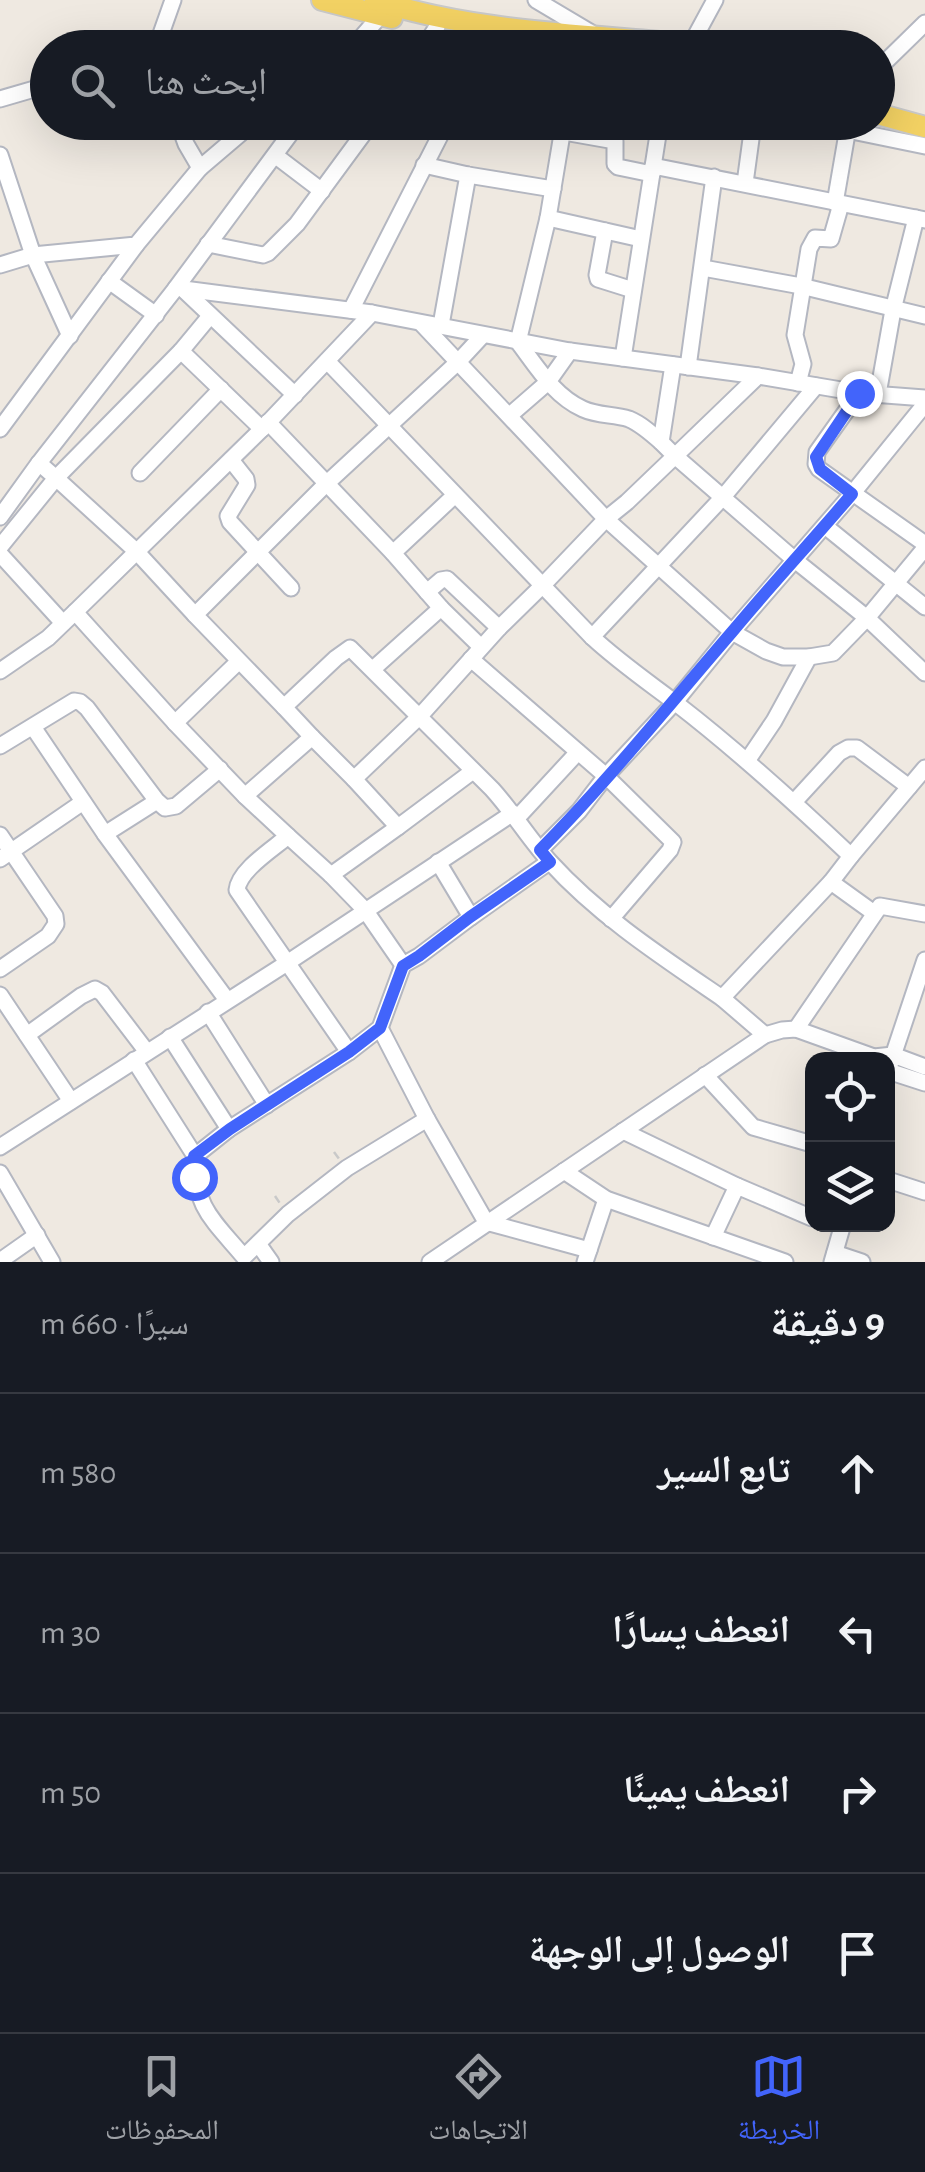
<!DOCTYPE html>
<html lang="ar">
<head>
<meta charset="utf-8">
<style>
  body { margin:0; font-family:"Alegreya Sans","Noto Naskh Arabic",sans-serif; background:#20242c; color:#f1f3f6; direction:rtl }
  .controls { position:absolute; right:30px; bottom:30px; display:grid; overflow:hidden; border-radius:20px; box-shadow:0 10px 40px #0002 }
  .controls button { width:90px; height:90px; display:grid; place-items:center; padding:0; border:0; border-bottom:2px solid #363941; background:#171b24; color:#f1f3f6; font:50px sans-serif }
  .stop { position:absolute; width:30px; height:30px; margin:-22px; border:8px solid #4264fb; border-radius:50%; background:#fff }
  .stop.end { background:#4264fb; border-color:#fff; box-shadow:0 2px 10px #0008 }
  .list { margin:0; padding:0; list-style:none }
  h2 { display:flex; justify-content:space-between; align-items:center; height:130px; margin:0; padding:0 40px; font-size:42px }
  h2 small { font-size:32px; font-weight:400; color:#9ea1a6 }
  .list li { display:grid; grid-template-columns:65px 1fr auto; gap:30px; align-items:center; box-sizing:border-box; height:160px; padding:0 40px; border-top:2px solid #363941 }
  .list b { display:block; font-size:38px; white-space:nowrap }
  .list em { font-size:32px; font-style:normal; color:#9ea1a6 }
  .icon { flex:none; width:55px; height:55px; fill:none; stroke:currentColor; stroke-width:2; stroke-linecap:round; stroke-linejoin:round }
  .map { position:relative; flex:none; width:925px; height:1262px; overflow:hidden; direction:ltr }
  .search { position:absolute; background:#171b24; box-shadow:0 10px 40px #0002; left:30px; right:30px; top:30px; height:110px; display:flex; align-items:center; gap:25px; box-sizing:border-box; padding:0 35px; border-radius:55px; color:#9ea1a6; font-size:38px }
  .sheet { height:770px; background:#171b24 }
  nav { display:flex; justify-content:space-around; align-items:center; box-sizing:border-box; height:140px; border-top:2px solid #363941; background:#171b24; font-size:28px; color:#9ea1a6 }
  nav a { display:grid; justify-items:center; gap:5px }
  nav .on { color:#4264fb }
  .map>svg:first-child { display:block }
</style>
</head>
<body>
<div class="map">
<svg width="925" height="1262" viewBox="0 0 925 1262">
  <rect width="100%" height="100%" fill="#efe9e1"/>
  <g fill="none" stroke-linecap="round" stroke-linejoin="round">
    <defs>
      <g id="minor">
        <path d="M536,0L593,34"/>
        <path d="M156,48L173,0"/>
        <path d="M352,48L381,15L384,8"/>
        <path d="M423,48L437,27"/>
        <path d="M474,48L478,34"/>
        <path d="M577,48V46"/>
        <path d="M689,48L715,0"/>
        <path d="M878,69L925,23"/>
        <path d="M0,99L48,85"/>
        <path d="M178,122L186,144L200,168"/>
        <path d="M299,122L176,288L372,313L570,351L758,376L859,393L925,398"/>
        <path d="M507,122L615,141V164L618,167L652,174"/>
        <path d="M564,122L548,218L518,342C537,367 554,396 583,409C598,416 614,414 629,419C641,424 651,433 661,442"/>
        <path d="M847,130L925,146"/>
        <path d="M0,155L33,255L136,245L200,168L254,122"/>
        <path d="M276,156L322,191"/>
        <path d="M424,165L468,175L553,189"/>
        <path d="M653,166L925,220"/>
        <path d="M745,183L751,139L747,122"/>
        <path d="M835,203L849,122"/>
        <path d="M548,218L641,239"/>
        <path d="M605,231L597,275L598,279L633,290"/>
        <path d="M208,244L263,255L268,253L297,224L372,122"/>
        <path d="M0,265L33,255L70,336"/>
        <path d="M703,268L801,286L925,316"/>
        <path d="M109,281L156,315"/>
        <path d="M185,291L295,395"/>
        <path d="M351,310L447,122"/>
        <path d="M210,316L181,351L262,429"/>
        <path d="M421,323L606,519L732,632L766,651L783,657H809L833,653L867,618L925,548"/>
        <path d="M441,325L468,175"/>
        <path d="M181,351L56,478L136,551L195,615"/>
        <path d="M623,358L660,122"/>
        <path d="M327,361L592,637C619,662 648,682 677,704C738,751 795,803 851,856L831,882"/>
        <path d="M688,367L714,177"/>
        <path d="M758,376L675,456L796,561L867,618L925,673"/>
        <path d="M798,383L803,364L795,335L809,249L815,238L831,239L841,204"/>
        <path d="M859,393L817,452L816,464L819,469L925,544"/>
        <path d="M878,394L893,310L916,218"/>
        <path d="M510,415L548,382L570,351"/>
        <path d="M268,422L393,553L441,608"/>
        <path d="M0,429L136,245"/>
        <path d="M231,460L246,479L247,485L228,516L230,522L291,588"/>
        <path d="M140,473L221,389"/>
        <path d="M0,517L39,463L176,288"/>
        <path d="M825,526L925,607"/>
        <path d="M0,547L56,478L39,463"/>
        <path d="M393,553L455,495"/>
        <path d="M0,554L63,623"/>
        <path d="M427,592L441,580L447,579L499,628"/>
        <path d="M75,612L175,723L245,796"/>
        <path d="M592,637L723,497L816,386"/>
        <path d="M471,659L606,776L673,842L670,850L611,919"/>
        <path d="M373,669L441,608L481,647"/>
        <path d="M0,671L48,638L75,612L262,429L372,313"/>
        <path d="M284,707L195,615L326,484L458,362L483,335"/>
        <path d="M175,723L238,662"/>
        <path d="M33,727L105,834L227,1000"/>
        <path d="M312,737L284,707L336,658L350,648L492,789C513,812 529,839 550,862C599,916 662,957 722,998"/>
        <path d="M0,746L74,701L80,702L87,708L157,801L165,808L176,806L220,769"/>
        <path d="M747,761L774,721L809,657"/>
        <path d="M473,771L398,827L354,779L420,716L499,628L543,585L606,519L627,502L675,456L661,442L673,365"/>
        <path d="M794,802L839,753L848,748H857L909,787"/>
        <path d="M517,818L578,752"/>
        <path d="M398,827L331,875L365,910L403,965"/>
        <path d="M105,834L157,801"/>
        <path d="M0,835L55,916L56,924L48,936L0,969"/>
        <path d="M288,836L245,796L312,737L354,779"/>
        <path d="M540,850L579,811L606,776L675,702L732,632L852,494L925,404"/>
        <path d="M851,856L925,768"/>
        <path d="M0,859L83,802"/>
        <path d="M438,862L471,917"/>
        <path d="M331,875L288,836C273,849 239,870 237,890L349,1052"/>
        <path d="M0,995L71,1101"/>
        <path d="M208,1012L267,1105"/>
        <path d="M380,1028L427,1119L486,1222L589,1250"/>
        <path d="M796,1029L880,906L925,914"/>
        <path d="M27,1035L81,996L95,989L102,993L147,1052"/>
        <path d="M765,1035L722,998L831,882L874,913"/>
        <path d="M170,1037L229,1129"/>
        <path d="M134,1060L195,1156"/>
        <path d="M888,1071L925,960"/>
        <path d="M888,1071L925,1083"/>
        <path d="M705,1075L753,1127L812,1144"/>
        <path d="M427,1119L347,1168L288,1214L244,1257C214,1221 193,1207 195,1156L229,1129L349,1052L380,1028L403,965L419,956L471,917L549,862"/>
        <path d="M623,1131L737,1186"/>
        <path d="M0,1147L287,963L513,813"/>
        <path d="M564,1171L606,1199L785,1262"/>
        <path d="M0,1173L52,1262"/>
        <path d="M888,1180L925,1192"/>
        <path d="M713,1237L737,1186L812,1218"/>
        <path d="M259,1245L271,1262"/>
        <path d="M835,1253L862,1262"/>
        <path d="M0,1261L37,1235"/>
        <path d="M430,1262L765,1035L782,1030L796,1029L874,1057L893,1055L925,1067"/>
        <path d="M585,1262L606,1199"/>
        <path d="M832,1262L843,1224"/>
      </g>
      <g id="major">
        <path d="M322,0L392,18"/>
        <path d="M375,0C469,31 575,34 673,43L690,48"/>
        <path d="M878,114L925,127"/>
      </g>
    </defs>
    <use href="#minor" stroke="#b4b7c1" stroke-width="19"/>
    <use href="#major" stroke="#c9c9c9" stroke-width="24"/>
    <g stroke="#c9c9c9" stroke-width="2.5" stroke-dasharray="8 5" stroke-linecap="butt">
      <path d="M334,1152L340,1160"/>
      <path d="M275,1196L281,1205"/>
    </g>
    <use href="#minor" stroke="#fff" stroke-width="15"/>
    <use href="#major" stroke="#f2d163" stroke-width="20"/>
  </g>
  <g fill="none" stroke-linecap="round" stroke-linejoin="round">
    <path stroke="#4264fb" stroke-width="12" d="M194,1177V1156L230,1129L349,1052L380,1028L403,966L419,956L470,917L550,862L540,850C608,781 669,705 732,632C771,585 813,540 852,494L820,469L816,457L859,393"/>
  </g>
</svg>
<div class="controls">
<button><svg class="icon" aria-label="locate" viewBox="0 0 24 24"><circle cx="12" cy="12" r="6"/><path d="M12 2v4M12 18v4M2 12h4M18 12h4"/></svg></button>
<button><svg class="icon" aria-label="layers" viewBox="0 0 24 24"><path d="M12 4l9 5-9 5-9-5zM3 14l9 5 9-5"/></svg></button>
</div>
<div class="stop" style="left:194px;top:1177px"></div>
<div class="stop end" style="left:859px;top:393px"></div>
<div class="search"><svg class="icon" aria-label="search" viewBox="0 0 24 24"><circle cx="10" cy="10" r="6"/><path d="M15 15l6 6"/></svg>ابحث هنا</div>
</div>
<section class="sheet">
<h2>9 دقيقة<small>سيرًا · 660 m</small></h2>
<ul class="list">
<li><svg class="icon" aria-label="ahead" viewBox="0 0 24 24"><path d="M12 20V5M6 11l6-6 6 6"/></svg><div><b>تابع السير</b></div><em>580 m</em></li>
<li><svg class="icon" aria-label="left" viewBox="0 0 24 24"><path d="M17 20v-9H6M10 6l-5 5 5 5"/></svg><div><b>انعطف يسارًا</b></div><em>30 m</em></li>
<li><svg class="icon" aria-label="right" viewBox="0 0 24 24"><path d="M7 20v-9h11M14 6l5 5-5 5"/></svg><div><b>انعطف يمينًا</b></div><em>50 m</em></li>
<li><svg class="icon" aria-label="arrive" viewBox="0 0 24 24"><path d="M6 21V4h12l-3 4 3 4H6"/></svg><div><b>الوصول إلى الوجهة</b></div></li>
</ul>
</section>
<nav>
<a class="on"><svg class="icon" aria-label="map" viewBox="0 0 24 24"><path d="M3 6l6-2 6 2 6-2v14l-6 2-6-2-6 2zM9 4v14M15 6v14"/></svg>الخريطة</a>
<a><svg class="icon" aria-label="directions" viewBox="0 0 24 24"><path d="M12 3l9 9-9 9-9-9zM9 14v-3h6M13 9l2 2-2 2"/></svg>الاتجاهات</a>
<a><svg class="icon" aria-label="saved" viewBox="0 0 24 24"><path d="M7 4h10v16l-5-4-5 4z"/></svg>المحفوظات</a>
</nav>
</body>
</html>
